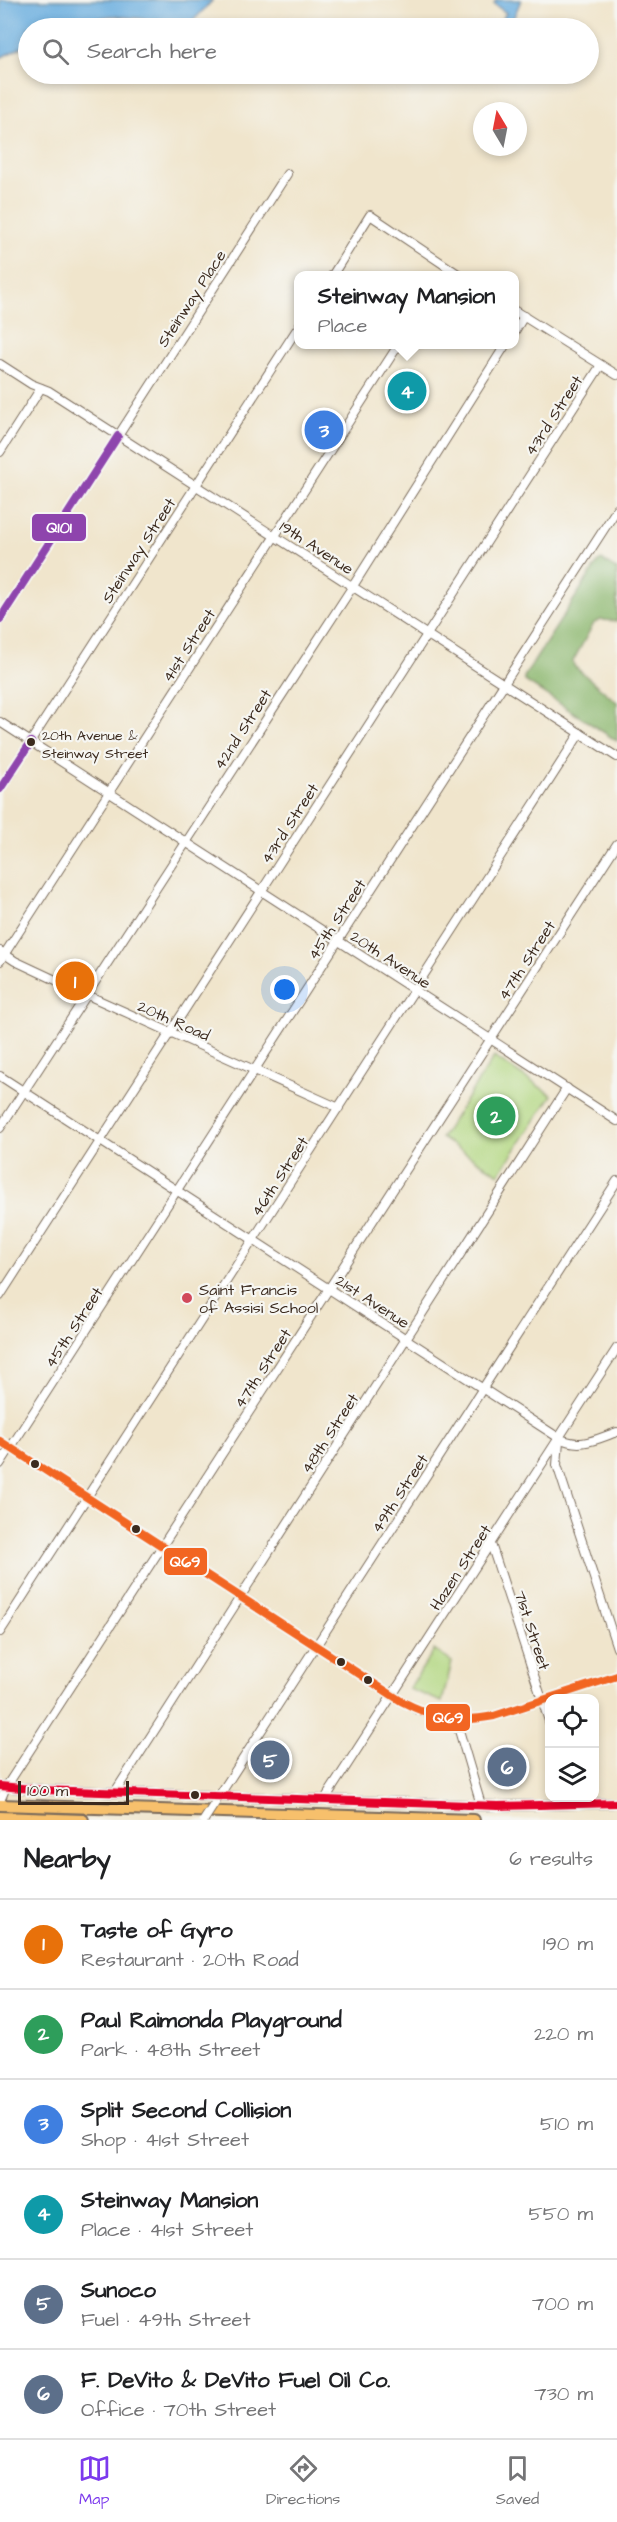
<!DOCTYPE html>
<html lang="en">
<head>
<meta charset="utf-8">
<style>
  body { margin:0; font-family:"Architects Daughter",sans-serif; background:#f6f6f6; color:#202124 }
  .controls { position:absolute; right:18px; bottom:18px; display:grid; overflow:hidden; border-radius:12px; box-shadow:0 3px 9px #0003 }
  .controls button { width:54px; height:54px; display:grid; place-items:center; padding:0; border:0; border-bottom:2px solid #e0e0e0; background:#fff; color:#202124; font:30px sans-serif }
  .compass { position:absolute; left:473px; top:102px; width:54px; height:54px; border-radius:50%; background:#fff; box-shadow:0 3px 9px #0003; rotate:350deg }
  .scale { position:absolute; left:18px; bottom:15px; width:111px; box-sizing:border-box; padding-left:6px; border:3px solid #3b2a1e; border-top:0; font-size:16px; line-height:21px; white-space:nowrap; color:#3b2a1e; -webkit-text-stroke:4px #f6f6f2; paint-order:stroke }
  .you { position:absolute; left:285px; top:990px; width:21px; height:21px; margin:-15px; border:4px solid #fff; border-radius:50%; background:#1a73e8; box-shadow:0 0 0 9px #1a73e833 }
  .badge { display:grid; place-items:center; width:39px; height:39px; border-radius:50%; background:#7c3aed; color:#fff; font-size:20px; font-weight:700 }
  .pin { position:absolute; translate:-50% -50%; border:3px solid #fff; box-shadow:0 2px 6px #0006 }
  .popup { position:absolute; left:294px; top:271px; width:225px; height:78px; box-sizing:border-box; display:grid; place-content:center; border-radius:12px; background:#fff; filter:drop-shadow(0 2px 4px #0005); font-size:20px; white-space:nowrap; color:#757577 }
  .popup b { font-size:22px; color:#202124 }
  .popup::after { content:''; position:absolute; left:50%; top:100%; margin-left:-12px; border:12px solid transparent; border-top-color:#fff }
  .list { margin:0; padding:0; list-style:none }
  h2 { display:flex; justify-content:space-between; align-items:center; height:78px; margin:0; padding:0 24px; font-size:26px }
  h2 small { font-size:20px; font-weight:400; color:#757577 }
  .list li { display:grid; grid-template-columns:39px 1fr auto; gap:18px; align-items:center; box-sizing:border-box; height:90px; padding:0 24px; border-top:2px solid #e0e0e0 }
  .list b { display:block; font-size:22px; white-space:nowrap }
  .list p { margin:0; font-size:20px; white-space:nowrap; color:#757577 }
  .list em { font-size:20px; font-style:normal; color:#757577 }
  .icon { flex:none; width:33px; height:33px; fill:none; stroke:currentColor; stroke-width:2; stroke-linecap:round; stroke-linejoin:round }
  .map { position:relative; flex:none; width:617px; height:1820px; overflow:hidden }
  .search { position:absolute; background:#fff; box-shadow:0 3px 9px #0003; left:18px; right:18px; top:18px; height:66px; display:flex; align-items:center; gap:15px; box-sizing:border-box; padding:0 21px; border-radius:33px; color:#757577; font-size:22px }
  .sheet { height:618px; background:#fff }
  nav { display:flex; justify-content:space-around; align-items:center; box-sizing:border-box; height:84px; border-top:2px solid #e0e0e0; background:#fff; font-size:16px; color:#757577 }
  nav a { display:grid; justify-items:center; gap:3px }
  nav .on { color:#7c3aed }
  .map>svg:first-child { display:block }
</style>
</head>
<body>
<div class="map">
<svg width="617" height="1820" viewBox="0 0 617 1820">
  <rect width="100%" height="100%" fill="#f6f6f2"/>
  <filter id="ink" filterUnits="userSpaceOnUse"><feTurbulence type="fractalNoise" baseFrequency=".0167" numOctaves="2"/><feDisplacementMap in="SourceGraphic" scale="12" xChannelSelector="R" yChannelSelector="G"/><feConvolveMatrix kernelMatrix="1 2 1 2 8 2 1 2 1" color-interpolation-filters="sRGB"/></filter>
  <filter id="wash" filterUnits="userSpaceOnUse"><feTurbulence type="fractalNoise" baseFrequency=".008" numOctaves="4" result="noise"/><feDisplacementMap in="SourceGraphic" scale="24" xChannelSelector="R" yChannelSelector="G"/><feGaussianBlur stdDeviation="1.35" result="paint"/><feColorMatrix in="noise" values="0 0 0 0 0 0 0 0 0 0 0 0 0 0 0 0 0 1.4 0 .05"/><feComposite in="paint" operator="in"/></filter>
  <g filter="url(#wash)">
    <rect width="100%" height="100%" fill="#f0e5cc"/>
    <g fill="#b2d781" stroke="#768050" stroke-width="1.5">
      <path d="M494,1057L552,1095L499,1174L441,1138Z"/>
      <path d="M434,1650L452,1662L442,1702L409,1689Z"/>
    </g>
    <path fill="#8db86f" stroke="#647146" stroke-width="1.5" d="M602,560L617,570V621L601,620L594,623L573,661L574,666L617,702V741L525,681L524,677L598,562Z"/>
    <g fill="#6aaedf" stroke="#526c7e" stroke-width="1.5">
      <path d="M0,0H213L191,23L111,16L41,28H28V44L0,58Z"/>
      <path d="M496,0H521L511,24L507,21L503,26L500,23L506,13L494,4Z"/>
    </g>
  </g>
  <g filter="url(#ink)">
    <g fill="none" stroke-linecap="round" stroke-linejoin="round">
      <defs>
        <g id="minor">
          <path d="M332,276L370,215L461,276"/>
          <path d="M515,311L617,375"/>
          <path d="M515,331L524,316"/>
          <path d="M0,364L31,384L49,391L617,757"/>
          <path d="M0,452L41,388"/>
          <path d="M0,619L287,174"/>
          <path d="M0,722L617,1121"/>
          <path d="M0,789L299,326"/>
          <path d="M0,951L15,961L94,998L339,1108"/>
          <path d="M0,961L399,344"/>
          <path d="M0,1076L559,1438C581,1449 596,1439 617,1432"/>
          <path d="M0,1128L353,586L506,344"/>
          <path d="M0,1296L601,365"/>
          <path d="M0,1441L401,1701L420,1711L446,1719H478L494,1716L617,1676"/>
          <path d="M559,1441L557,1465L617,1648"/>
          <path d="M0,1464L617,509"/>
          <path d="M491,1544L550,1724"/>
          <path d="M0,1632L580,733"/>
          <path d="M456,1720L481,1805"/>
          <path d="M115,1792L567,1088"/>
          <path d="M217,1799L617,1181"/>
          <path d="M325,1799L617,1348"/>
          <path d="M0,1801L6,1787L617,844"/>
        </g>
        <path id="major" d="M0,1786L43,1790L498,1806L617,1803"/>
        <g id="highway">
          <path d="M0,1805L474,1820"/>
          <path d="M0,1817L83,1820"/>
        </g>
      </defs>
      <use href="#minor" stroke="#7a6b5b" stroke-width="10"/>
      <use href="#major" stroke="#7a6b5b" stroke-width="12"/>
      <use href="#highway" stroke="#7a6b5b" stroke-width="14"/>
      <use href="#minor" stroke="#fff" stroke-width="8"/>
      <use href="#major" stroke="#f7c06c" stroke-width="9"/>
      <use href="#highway" stroke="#f7c06c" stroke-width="10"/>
      <defs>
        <path id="minor-bridge" d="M204,1820L215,1803"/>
      </defs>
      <use href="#minor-bridge" stroke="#7a6b5b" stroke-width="10" stroke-linecap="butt"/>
      <use href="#minor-bridge" stroke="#fff" stroke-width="8"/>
      <defs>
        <path id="bus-1" d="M0,1441L401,1701C433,1718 458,1723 494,1716L617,1676"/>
        <path id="bus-2" d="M0,1786L43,1790L498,1806L617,1803"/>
        <g id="bus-3">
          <path d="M0,619L118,436"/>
          <path d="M0,789L31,742"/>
        </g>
      </defs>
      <use href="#bus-1" stroke="#f6f6f2" stroke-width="12"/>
      <use href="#bus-2" stroke="#f6f6f2" stroke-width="12"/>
      <use href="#bus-3" stroke="#f6f6f2" stroke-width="12"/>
      <use href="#bus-1" stroke="#f26522" stroke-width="8"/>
      <use href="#bus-2" stroke="#e4002b" stroke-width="8"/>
      <use href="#bus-3" stroke="#8e44ad" stroke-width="8"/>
    </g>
  </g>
  <g fill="#3b2a1e" stroke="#f6f6f2" stroke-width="2">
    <circle cx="31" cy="742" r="5"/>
    <circle cx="35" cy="1464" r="5"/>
    <circle cx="136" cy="1529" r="5"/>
    <circle cx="341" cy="1662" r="5"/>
    <circle cx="368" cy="1680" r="5"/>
    <circle cx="195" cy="1795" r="5"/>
  </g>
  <circle fill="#d1495b" stroke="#f6f6f2" stroke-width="2" cx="187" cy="1298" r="6"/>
  <g text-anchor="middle" stroke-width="4.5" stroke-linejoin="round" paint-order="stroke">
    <g font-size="14" fill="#3b2a1e" stroke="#f6f6f2" text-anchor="start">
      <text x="42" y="740">20th Avenue &amp;<tspan x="42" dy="18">Steinway Street</tspan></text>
    </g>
    <g font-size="16" fill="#3b2a1e" stroke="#f6f6f2">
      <text transform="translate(191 298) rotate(-57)" y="6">Steinway Place</text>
      <text transform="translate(553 415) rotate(-57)" y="6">43rd Street</text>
      <text transform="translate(317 547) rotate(33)" y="6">19th Avenue</text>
      <text transform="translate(138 550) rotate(-57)" y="6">Steinway Street</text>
      <text transform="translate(188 645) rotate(-57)" y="6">41st Street</text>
      <text transform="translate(242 729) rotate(-57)" y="6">42nd Street</text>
      <text transform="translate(289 823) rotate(-57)" y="6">43rd Street</text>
      <text transform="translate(336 919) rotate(-57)" y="6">45th Street</text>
      <text transform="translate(391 959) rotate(33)" y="6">20th Avenue</text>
      <text transform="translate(526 960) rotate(-57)" y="6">47th Street</text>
      <text transform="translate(174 1020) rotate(24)" y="6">20th Road</text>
      <text transform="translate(279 1176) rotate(-57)" y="6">46th Street</text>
      <text transform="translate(373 1301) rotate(33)" y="6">21st Avenue</text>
      <text transform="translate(73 1327) rotate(-57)" y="6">45th Street</text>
      <text transform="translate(262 1368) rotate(-57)" y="6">47th Street</text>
      <text transform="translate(329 1433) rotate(-57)" y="6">48th Street</text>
      <text transform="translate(399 1493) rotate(-57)" y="6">49th Street</text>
      <text transform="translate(460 1567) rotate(-57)" y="6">Hazen Street</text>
      <text transform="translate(533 1630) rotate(72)" y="6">71st Street</text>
    </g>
    <g font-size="16" fill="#3b2a1e" stroke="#f6f6f2" text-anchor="start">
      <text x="199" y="1295">Saint Francis<tspan x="199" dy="18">of Assisi School</tspan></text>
    </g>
  </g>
  <g stroke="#f6f6f2" stroke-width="2">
    <rect x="31" y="513" width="56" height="29" rx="6" fill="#8e44ad"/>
    <rect x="163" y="1547" width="45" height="29" rx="6" fill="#f26522"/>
    <rect x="425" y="1703" width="46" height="29" rx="6" fill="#f26522"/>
  </g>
  <g font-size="16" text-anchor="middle" font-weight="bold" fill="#fff">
    <text x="59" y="533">Q101</text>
    <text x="185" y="1567">Q69</text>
    <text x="448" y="1723">Q69</text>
  </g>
</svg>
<div class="controls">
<button><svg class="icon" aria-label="locate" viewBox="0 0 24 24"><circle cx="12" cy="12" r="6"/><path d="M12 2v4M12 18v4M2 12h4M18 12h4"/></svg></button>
<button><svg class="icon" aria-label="layers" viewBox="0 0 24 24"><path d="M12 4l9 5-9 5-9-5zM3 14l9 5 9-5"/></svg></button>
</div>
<svg class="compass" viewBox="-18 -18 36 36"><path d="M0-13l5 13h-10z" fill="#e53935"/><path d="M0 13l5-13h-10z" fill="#757577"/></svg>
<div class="scale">100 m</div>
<div class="you"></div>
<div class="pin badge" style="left:75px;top:981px;background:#e8710a">1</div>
<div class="pin badge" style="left:496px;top:1116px;background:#2e9e5b">2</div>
<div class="pin badge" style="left:324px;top:430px;background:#3f7fe0">3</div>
<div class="pin badge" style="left:407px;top:391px;background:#0f9aa8">4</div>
<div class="popup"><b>Steinway Mansion</b>Place</div>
<div class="pin badge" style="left:270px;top:1760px;background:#5c6f8a">5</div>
<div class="pin badge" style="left:507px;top:1767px;background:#5c6f8a">6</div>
<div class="search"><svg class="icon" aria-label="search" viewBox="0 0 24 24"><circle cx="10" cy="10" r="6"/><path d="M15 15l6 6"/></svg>Search here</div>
</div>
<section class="sheet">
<h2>Nearby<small>6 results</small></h2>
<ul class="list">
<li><span class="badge" style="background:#e8710a">1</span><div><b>Taste of Gyro</b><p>Restaurant · 20th Road</p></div><em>190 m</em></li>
<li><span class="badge" style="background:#2e9e5b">2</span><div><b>Paul Raimonda Playground</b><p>Park · 48th Street</p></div><em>220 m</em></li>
<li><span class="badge" style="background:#3f7fe0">3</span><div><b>Split Second Collision</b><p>Shop · 41st Street</p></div><em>510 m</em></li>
<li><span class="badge" style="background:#0f9aa8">4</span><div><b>Steinway Mansion</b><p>Place · 41st Street</p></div><em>550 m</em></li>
<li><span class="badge" style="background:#5c6f8a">5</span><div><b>Sunoco</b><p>Fuel · 49th Street</p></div><em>700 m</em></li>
<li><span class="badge" style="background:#5c6f8a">6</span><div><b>F. DeVito &amp; DeVito Fuel Oil Co.</b><p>Office · 70th Street</p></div><em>730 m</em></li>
</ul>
</section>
<nav>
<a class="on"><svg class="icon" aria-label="map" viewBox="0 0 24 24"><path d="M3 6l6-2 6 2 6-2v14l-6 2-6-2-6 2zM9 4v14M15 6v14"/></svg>Map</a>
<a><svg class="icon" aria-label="directions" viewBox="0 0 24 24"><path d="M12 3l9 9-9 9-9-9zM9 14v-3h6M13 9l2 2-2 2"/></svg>Directions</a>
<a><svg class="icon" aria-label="saved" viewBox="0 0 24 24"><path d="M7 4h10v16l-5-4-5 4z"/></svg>Saved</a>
</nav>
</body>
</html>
